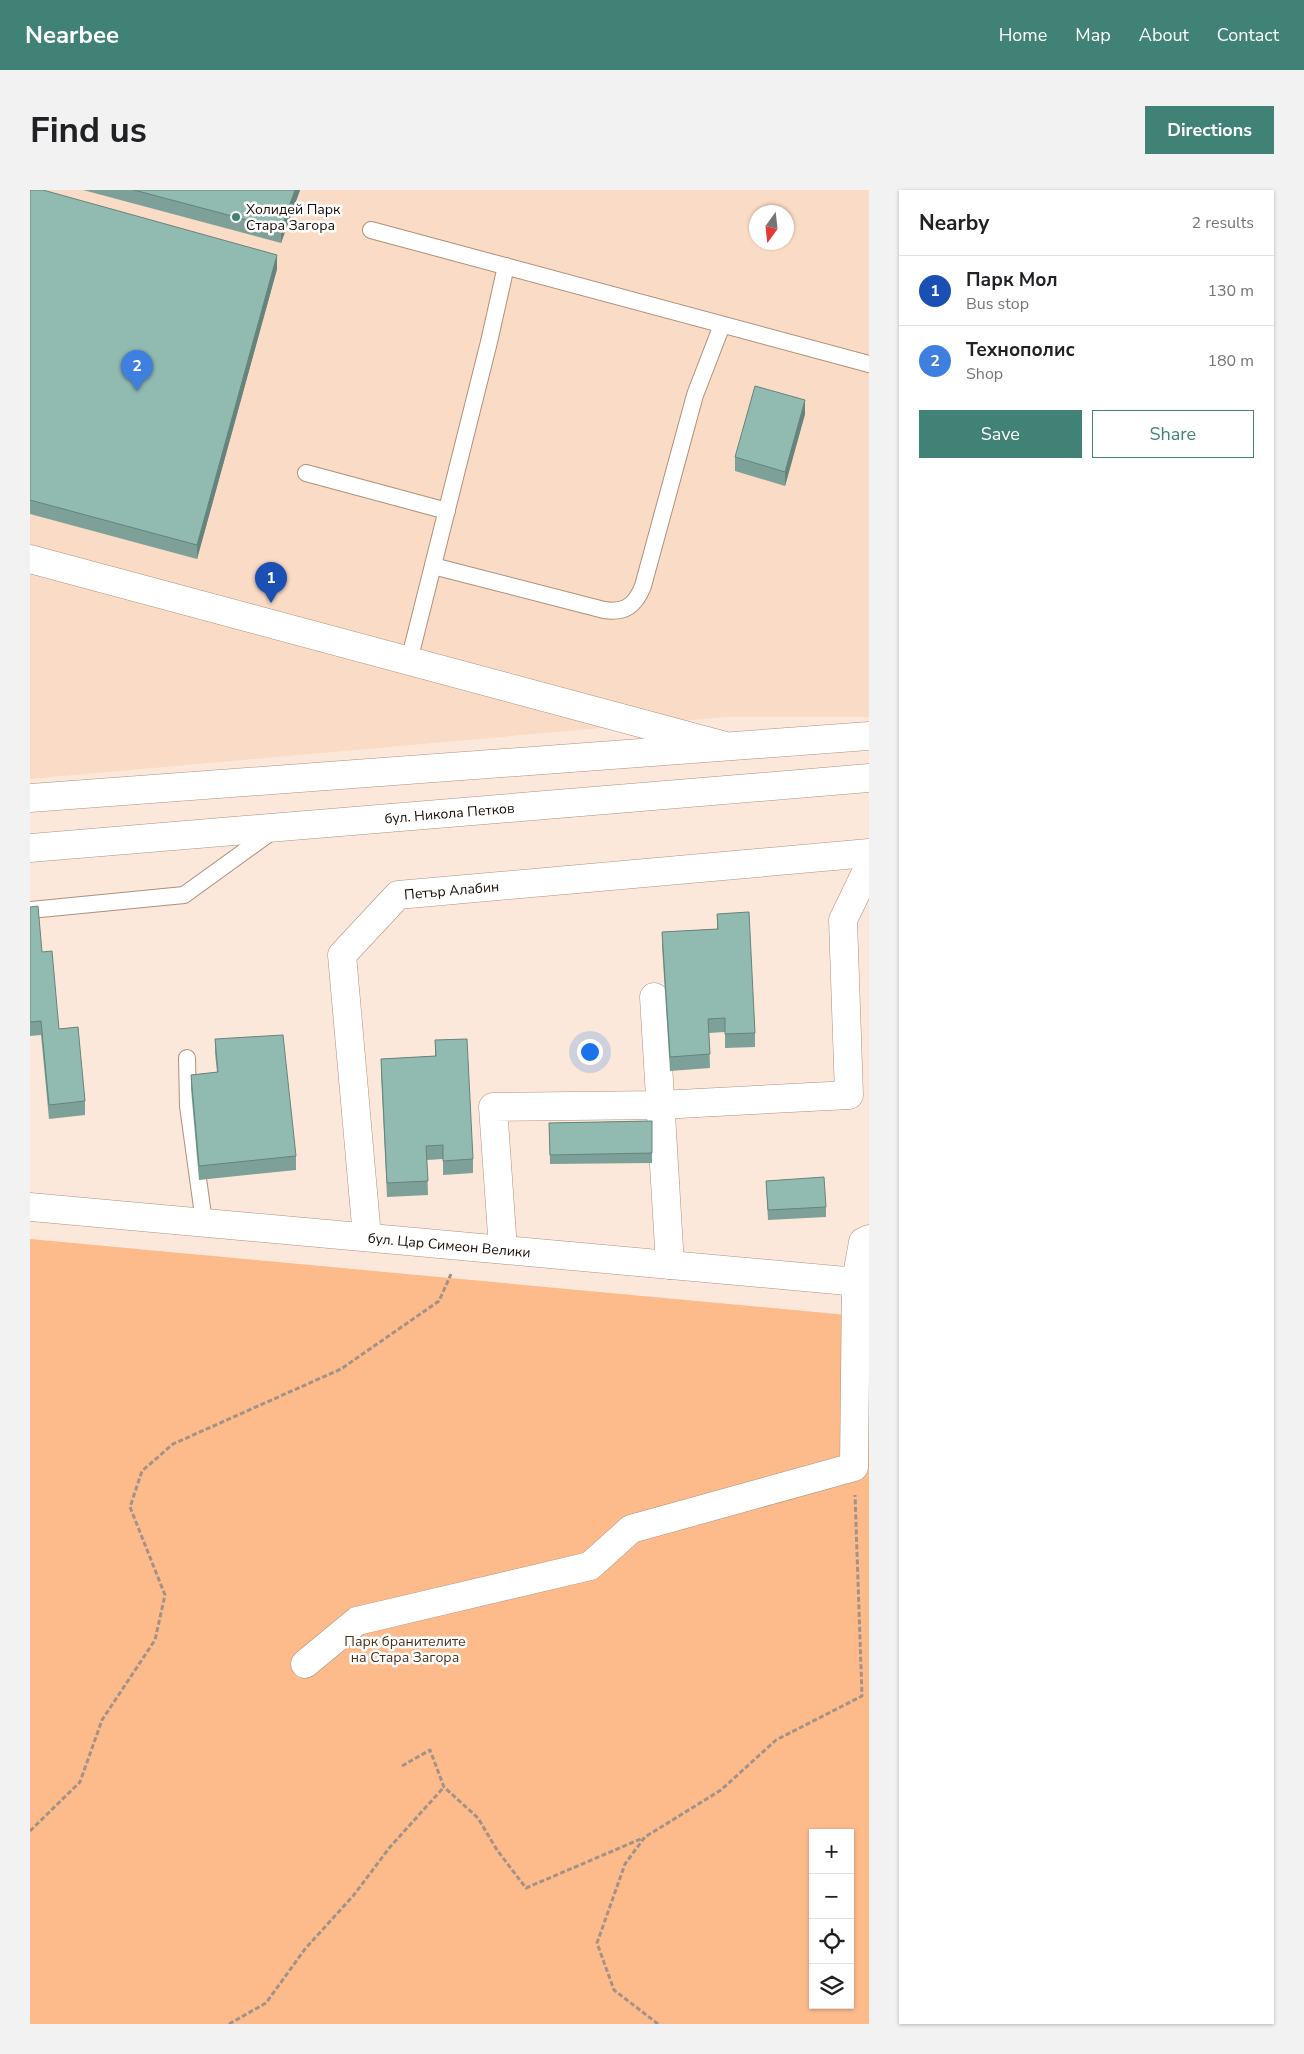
<!DOCTYPE html>
<html lang="en">
<head>
<meta charset="utf-8">
<style>
  body { margin:0; font-family:"Nunito Sans",sans-serif; background:#f2f2f2; color:#202124 }
  .controls { position:absolute; right:15px; bottom:15px; display:grid; overflow:hidden; border-radius:0px; box-shadow:0 1px 4px #0004 }
  .controls button { width:45px; height:45px; display:grid; place-items:center; padding:0; border:0; border-bottom:1px solid #e0e0e0; background:#fff; color:#202124; font:25px sans-serif }
  .compass { position:absolute; left:719px; top:15px; width:45px; height:45px; border-radius:50%; background:#fff; box-shadow:0 1px 4px #0004; rotate:195deg }
  .you { position:absolute; left:559px; top:861px; width:18px; height:18px; margin:-12px; border:4px solid #fff; border-radius:50%; background:#1a73e8; box-shadow:0 0 0 8px #1a73e833 }
  .badge { display:grid; place-items:center; width:32px; height:32px; border-radius:50%; background:#408275; color:#fff; font-size:16px; font-weight:700 }
  .pin { position:absolute; translate:-50% -41px; filter:drop-shadow(0 1px 2px #0008) }
  .pin::after { content:''; position:absolute; top:26px; width:18px; height:15px; background:inherit; clip-path:polygon(0 0,100% 0,50% 100%) }
  .list { margin:0; padding:0; list-style:none }
  h2 { display:flex; justify-content:space-between; align-items:center; height:65px; margin:0; padding:0 20px; font-size:21px }
  h2 small { font-size:16px; font-weight:400; color:#757577 }
  .list li { display:grid; grid-template-columns:32px 1fr auto; gap:15px; align-items:center; box-sizing:border-box; height:70px; padding:0 20px; border-top:1px solid #e0e0e0 }
  .list b { display:block; font-size:19px; white-space:nowrap }
  .list p { margin:0; font-size:16px; white-space:nowrap; color:#757577 }
  .list em { font-size:16px; font-style:normal; color:#757577 }
  .actions { display:flex; gap:10px; padding:15px 20px }
  .actions a { flex:1; padding:11px 0; border:1px solid #408275; border-radius:0px; text-align:center; font-size:18px; color:#408275 }
  .actions .main { background:#408275; color:#fff }
  .icon { flex:none; width:28px; height:28px; fill:none; stroke:currentColor; stroke-width:2; stroke-linecap:round; stroke-linejoin:round }
  .map { position:relative; flex:none; width:839px; height:1834px; overflow:hidden; border-radius:0px }
  header { display:flex; align-items:center; gap:30px; box-sizing:border-box; height:70px; padding:0 25px; background:#408275; color:#fff }
  header strong { font-size:24px }
  nav { display:flex; gap:28px; margin-inline-start:auto; font-size:18px }
  .intro { display:flex; align-items:center; justify-content:space-between; box-sizing:border-box; height:120px; padding:0 30px }
  h1 { margin:0; font-size:35px }
  .button { padding:12px 22px; border-radius:0px; background:#408275; color:#fff; font-size:18px; font-weight:700 }
  main { display:flex; gap:30px; padding:0 30px }
  aside { flex:1; background:#fff; border-radius:0px; box-shadow:0 1px 4px #0004 }
  .map>svg:first-child { display:block }
</style>
</head>
<body>
<header>
<strong>Nearbee</strong>
<nav><a>Home</a><a>Map</a><a>About</a><a>Contact</a></nav>
</header>
<div class="intro"><h1>Find us</h1><a class="button">Directions</a></div>
<main>
<div class="map">
<svg width="839" height="1834" viewBox="0 0 839 1834">
  <rect width="100%" height="100%" fill="#fce8da"/>
  <path fill="#fadbc5" fill-rule="evenodd" d="M0,0H839V527H695L0,589ZM726,22H756V52H726Z"/>
  <path fill="#fdbb8c" fill-rule="evenodd" d="M0,1049L839,1127V1834H0ZM783,1643H820V1815H783Z"/>
  <g fill="none" stroke-linecap="round" stroke-linejoin="round">
    <defs>
      <g id="service">
        <path d="M341,40L839,174"/>
        <path d="M276,283L417,321"/>
        <path d="M403,376L574,420C595,423 605,416 613,396L665,205L692,135"/>
        <path d="M379,471L459,152L476,76"/>
        <path d="M0,720L154,705L244,640"/>
        <path d="M157,868L158,916L174,1032"/>
      </g>
      <g id="minor">
        <path d="M0,369L692,555"/>
        <path d="M624,807L640,1075"/>
        <path id="s1" d="M0,1017L839,1093"/>
        <path id="s2" d="M337,1047L312,765L368,705L839,663"/>
        <path d="M473,1059L463,917L630,915L819,905L813,730L839,676"/>
        <path d="M275,1474L327,1431L560,1376L601,1339L824,1277L826,1091L833,1052L839,1049"/>
      </g>
      <g id="primary">
        <path d="M0,608L839,546"/>
        <path id="s3" d="M0,658L839,588"/>
      </g>
    </defs>
    <use href="#service" stroke="#ae907b" stroke-width="18"/>
    <use href="#minor" stroke="#ae907b" stroke-width="29"/>
    <use href="#primary" stroke="#ae907b" stroke-width="29"/>
    <g stroke="#a29287" stroke-width="3" stroke-dasharray="5 2.5" stroke-linecap="butt">
      <path d="M372,1576L400,1560L414,1597L448,1628L467,1660L496,1698L613,1648"/>
      <path d="M0,1641L50,1592L72,1530L125,1450L135,1405L100,1317L112,1281L143,1254L311,1179L409,1111L421,1084"/>
      <path d="M199,1834L236,1813L275,1759L323,1706L360,1657L414,1597"/>
      <path d="M628,1834L584,1800L567,1753L595,1674L615,1647L691,1600L746,1550L832,1506L825,1305"/>
    </g>
    <use href="#service" stroke="#fff" stroke-width="16"/>
    <use href="#minor" stroke="#fff" stroke-width="28"/>
    <use href="#primary" stroke="#fff" stroke-width="28"/>
  </g>
  <g fill="#7da198">
    <path d="M0,0L247,79L167,369L0,324Z"/>
    <path d="M53,0H270L251,53Z"/>
    <path d="M775,224L755,296L705,281V267Z"/>
    <path d="M0,717L12,762L29,839L55,911V925L19,929L11,845L0,846Z"/>
    <path d="M687,724L725,843V857L695,858V842L679,843L680,878L640,881L632,756V742L687,739Z"/>
    <path d="M185,849L266,966V980L169,990L161,899V885L187,882L185,863Z"/>
    <path d="M405,850L443,969V983L413,985V969L397,970L398,1005L357,1007L351,883V869L405,866Z"/>
    <path d="M622,931V973L520,974L519,933Z"/>
    <path d="M736,991L796,1017V1027L738,1030Z"/>
  </g>
  <g fill="#66837c">
    <path d="M265,0H270L251,53V39Z"/>
    <path d="M247,65V79L167,369V355Z"/>
    <path d="M775,210V224L755,296V282Z"/>
  </g>
  <g fill="#91bbb1" stroke="#66837c">
    <path d="M0,0H13L247,65L167,355L0,310Z"/>
    <path d="M104,0H265L251,39Z"/>
    <path d="M725,196L775,210L755,282L705,267Z"/>
    <path d="M8,716L12,762L22,761L29,839L48,837L55,911L19,915L11,831L0,832V717Z"/>
    <path d="M719,722L725,843L695,844V828L678,829L680,864L640,867L632,742L688,739L687,724Z"/>
    <path d="M253,845L266,966L169,976L161,885L188,882L185,849Z"/>
    <path d="M437,849L443,969L413,971V955L396,956L398,991L357,993L351,869L406,866L405,850Z"/>
    <path d="M622,931V963L520,965L519,933Z"/>
    <path d="M794,987L796,1017L738,1020L736,991Z"/>
  </g>
  <circle fill="#408275" stroke="#fff" stroke-width="2" cx="206" cy="27" r="5"/>
  <g text-anchor="middle" stroke-width="5" stroke-linejoin="round" paint-order="stroke">
    <g font-size="14" fill="#170c05" stroke="#fff" text-anchor="start">
      <text x="216" y="24">Холидей Парк<tspan x="216" dy="16">Стара Загора</tspan></text>
    </g>
    <g font-size="14" fill="#170c05" stroke="#fff">
      <text dy="5" stroke="none"><textPath href="#s3" startOffset="421">бул. Никола Петков</textPath></text>
      <text dy="5" stroke="none"><textPath href="#s2" startOffset="419">Петър Алабин</textPath></text>
      <text dy="5" stroke="none"><textPath href="#s1" startOffset="421">бул. Цар Симеон Велики</textPath></text>
    </g>
    <g font-size="14" fill="#502e15" stroke="#fff">
      <text x="375" y="1456">Парк бранителите<tspan x="375" dy="16">на Стара Загора</tspan></text>
    </g>
  </g>
</svg>
<div class="controls">
<button>+</button>
<button>−</button>
<button><svg class="icon" aria-label="locate" viewBox="0 0 24 24"><circle cx="12" cy="12" r="6"/><path d="M12 2v4M12 18v4M2 12h4M18 12h4"/></svg></button>
<button><svg class="icon" aria-label="layers" viewBox="0 0 24 24"><path d="M12 4l9 5-9 5-9-5zM3 14l9 5 9-5"/></svg></button>
</div>
<svg class="compass" viewBox="-18 -18 36 36"><path d="M0-13l5 13h-10z" fill="#e53935"/><path d="M0 13l5-13h-10z" fill="#757577"/></svg>
<div class="you"></div>
<div class="pin badge" style="left:241px;top:413px;background:#1a4fb4">1</div>
<div class="pin badge" style="left:107px;top:201px;background:#3f7fe0">2</div>
</div>
<aside>
<h2>Nearby<small>2 results</small></h2>
<ul class="list">
<li><span class="badge" style="background:#1a4fb4">1</span><div><b>Парк Мол</b><p>Bus stop</p></div><em>130 m</em></li>
<li><span class="badge" style="background:#3f7fe0">2</span><div><b>Технополис</b><p>Shop</p></div><em>180 m</em></li>
</ul>
<div class="actions"><a class="main">Save</a><a>Share</a></div>
</aside>
</main>
</body>
</html>
